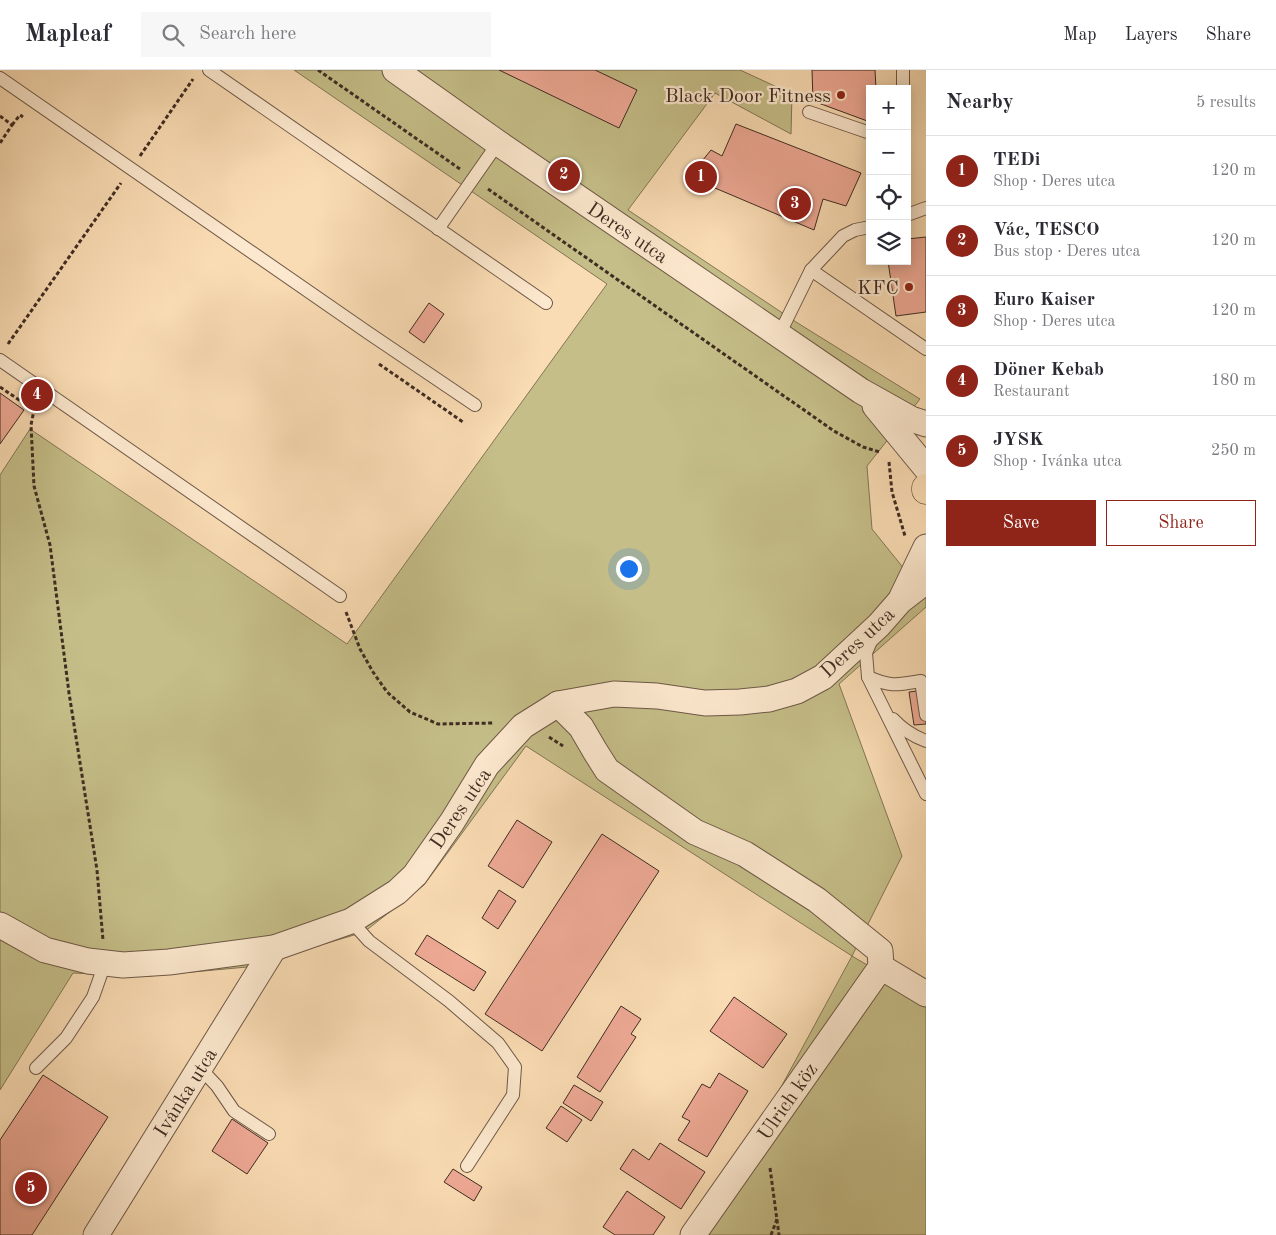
<!DOCTYPE html>
<html lang="en">
<head>
<meta charset="utf-8">
<style>
  body { margin:0; font-family:"Old Standard TT",serif; background:#f7f7f7; color:#2b2b33 }
  .controls { position:absolute; right:15px; top:15px; display:grid; overflow:hidden; border-radius:0px; box-shadow:0 2px 12px #0003 }
  .controls button { width:45px; height:45px; display:grid; place-items:center; padding:0; border:0; border-bottom:1px solid #e1e1e2; background:#fff; color:#2b2b33; font:25px sans-serif }
  .you { position:absolute; left:628px; top:498px; width:18px; height:18px; margin:-12px; border:4px solid #fff; border-radius:50%; background:#1a73e8; box-shadow:0 0 0 8px #1a73e833 }
  .badge { display:grid; place-items:center; width:32px; height:32px; border-radius:50%; background:#8f2418; color:#fff; font-size:16px; font-weight:700 }
  .pin { position:absolute; translate:-50% -50%; border:2px solid #fff; box-shadow:0 1px 5px #0006 }
  .list { margin:0; padding:0; list-style:none }
  h2 { display:flex; justify-content:space-between; align-items:center; height:65px; margin:0; padding:0 20px; font-size:21px }
  h2 small { font-size:16px; font-weight:400; color:#7c7c81 }
  .list li { display:grid; grid-template-columns:32px 1fr auto; gap:15px; align-items:center; box-sizing:border-box; height:70px; padding:0 20px; border-top:1px solid #e1e1e2 }
  .list b { display:block; font-size:19px; white-space:nowrap }
  .list p { margin:0; font-size:16px; white-space:nowrap; color:#7c7c81 }
  .list em { font-size:16px; font-style:normal; color:#7c7c81 }
  .actions { display:flex; gap:10px; padding:15px 20px }
  .actions a { flex:1; padding:11px 0; border:1px solid #8f2418; border-radius:0px; text-align:center; font-size:18px; color:#8f2418 }
  .actions .main { background:#8f2418; color:#fff }
  .icon { flex:none; width:28px; height:28px; fill:none; stroke:currentColor; stroke-width:2; stroke-linecap:round; stroke-linejoin:round }
  .map { position:relative; flex:none; width:926px; height:1165px; overflow:hidden }
  header { display:flex; align-items:center; gap:30px; box-sizing:border-box; height:70px; padding:0 25px; background:#fff; border-bottom:1px solid #e1e1e2 }
  header strong { font-size:24px }
  nav { display:flex; gap:28px; margin-inline-start:auto; font-size:18px }
  .search { width:350px; height:45px; background:#f7f7f7; display:flex; align-items:center; gap:12px; box-sizing:border-box; padding:0 18px; border-radius:0px; color:#7c7c81; font-size:19px }
  main { display:flex }
  aside { flex:1; background:#fff }
  .map>svg:first-child { display:block }
</style>
</head>
<body>
<header>
<strong>Mapleaf</strong>
<div class="search"><svg class="icon" aria-label="search" viewBox="0 0 24 24"><circle cx="10" cy="10" r="6"/><path d="M15 15l6 6"/></svg>Search here</div>
<nav><a>Map</a><a>Layers</a><a>Share</a></nav>
</header>
<main>
<div class="map">
<svg width="926" height="1165" viewBox="0 0 926 1165">
  <rect width="100%" height="100%" fill="#fadcb4"/>
  <filter id="stains"><feTurbulence type="fractalNoise" baseFrequency=".004" numOctaves="4"/><feColorMatrix values="0 0 0 0 .2 0 0 0 0 .09 0 0 0 0 .02 0 0 0 .5 -.17"/></filter>
  <radialGradient id="worn" r=".72"><stop offset=".6" stop-color="#630" stop-opacity="0"/><stop offset="1" stop-color="#630" stop-opacity=".3"/></radialGradient>
  <path fill="#c5be88" stroke="#827555" d="M294,0H740L792,24L791,64L715,23L628,140L796,252L920,329L867,396L872,459L926,526V537L839,614L902,786L852,886L926,930V1165H701L852,886L526,676L424,815L364,862L247,897L149,906L73,903L0,1020V405L30,359L347,574L607,214Z"/>
  <g fill="#eea995" stroke="#3f2c22">
    <path d="M499,0H595L637,20L619,58Z"/>
    <path d="M812,0H875L876,19H870V52L813,31Z"/>
    <path d="M736,54L861,103L846,136L823,129L814,160L689,107L711,80L722,86Z"/>
    <path d="M926,167V242L896,246L888,191H907V169Z"/>
    <path d="M429,233L444,244L424,273L409,262Z"/>
    <path d="M0,323L24,340L0,374Z"/>
    <path d="M926,620V654L914,655L909,622Z"/>
    <path d="M517,750L552,772L523,818L488,796Z"/>
    <path d="M602,764L659,801L542,981L485,944Z"/>
    <path d="M499,820L516,831L498,859L482,848Z"/>
    <path d="M427,865L486,902L474,921L415,884Z"/>
    <path d="M734,927L787,964L763,998L710,961Z"/>
    <path d="M621,936L641,949L631,964L636,967L600,1022L577,1007Z"/>
    <path d="M719,1003L748,1021L707,1087L678,1070L690,1051L682,1047L702,1014L710,1018Z"/>
    <path d="M43,1005L108,1047L32,1165H0V1070Z"/>
    <path d="M574,1015L603,1032L591,1051L563,1033Z"/>
    <path d="M561,1036L582,1050L567,1072L546,1058Z"/>
    <path d="M232,1049L268,1073L247,1104L212,1081Z"/>
    <path d="M660,1073L705,1102L681,1139L620,1099L633,1079L649,1090Z"/>
    <path d="M453,1099L482,1117L474,1131L444,1112Z"/>
    <path d="M627,1121L665,1147L653,1165H615L603,1157Z"/>
  </g>
  <g fill="none" stroke-linecap="round" stroke-linejoin="round">
    <defs>
      <g id="lane">
        <path d="M209,0L546,233"/>
        <path d="M903,0V19"/>
        <path d="M0,8L367,262L475,335"/>
        <path d="M809,42L870,63"/>
        <path d="M907,145L926,138"/>
        <path d="M438,159L498,73"/>
        <path d="M811,200L926,279"/>
        <path d="M779,265L811,200L843,166L855,160L870,157"/>
        <path d="M0,290L340,526"/>
        <path d="M872,569L866,583L868,607L926,724"/>
        <path d="M868,607C891,617 897,615 921,611L926,645"/>
        <path d="M893,649C902,659 913,666 926,671"/>
        <path d="M351,851L369,871L449,931L498,973L515,997L513,1025L467,1096"/>
        <path d="M36,998L66,968L93,927L105,893"/>
        <path d="M200,998L217,1016L234,1041L269,1064"/>
      </g>
      <g id="street">
        <path d="M395,0L498,73L861,321L911,349L926,354"/>
        <path d="M875,336L926,398"/>
        <path d="M902,527L926,477"/>
        <path d="M558,634L581,657L595,681L607,700L695,762L745,784L817,830L880,881L881,897"/>
        <path d="M0,855L45,880L88,891L123,895L169,892L274,878L351,851L397,822L415,805L452,752L487,695L523,656L558,634L614,624L657,626L705,633L740,632L769,629L797,621L823,607L879,555L900,531L926,511"/>
        <path d="M881,897L926,924"/>
        <path d="M96,1165L274,878"/>
        <path d="M693,1165L881,897"/>
      </g>
      <path id="primary" d="M926,418V420"/>
    </defs>
    <use href="#lane" stroke="#6e5846" stroke-width="14"/>
    <use href="#street" stroke="#6e5846" stroke-width="27"/>
    <use href="#primary" stroke="#3f2c22" stroke-width="29"/>
    <g stroke="#3f2c22" stroke-width="3" stroke-dasharray="4 2.5" stroke-linecap="butt">
      <path d="M318,0L460,99"/>
      <path d="M0,46L12,55L0,73"/>
      <path d="M12,55L20,45L23,47"/>
      <path d="M140,86L193,9"/>
      <path d="M488,119L834,361L863,377L880,382"/>
      <path d="M8,274L121,113"/>
      <path d="M379,294L463,352"/>
      <path d="M0,317L34,340L31,355L34,416L50,475L69,623L97,800L103,870"/>
      <path d="M889,392L892,422L905,466"/>
      <path d="M346,542L360,579L373,602L387,622L410,642L438,654L493,653"/>
      <path d="M549,667L563,676"/>
      <path d="M770,1098L779,1165"/>
      <path d="M771,1165L777,1149"/>
    </g>
    <use href="#lane" stroke="#fce8ce" stroke-width="12"/>
    <use href="#street" stroke="#fce8ce" stroke-width="25"/>
    <use href="#primary" stroke="#fadcb4" stroke-width="28"/>
  </g>
  <g fill="#8f2418" stroke="#fce8ce" stroke-width="2">
    <circle cx="841" cy="25" r="5"/>
    <circle cx="909" cy="217" r="5"/>
  </g>
  <g text-anchor="middle" stroke-width="4.5" stroke-linejoin="round" paint-order="stroke">
    <g font-size="20" fill="#3f2c22" stroke="#fce8ce" text-anchor="end">
      <text x="831" y="32">Black Door Fitness</text>
      <text x="899" y="224">KFC</text>
    </g>
    <g font-size="20" fill="#3f2c22" stroke="#fce8ce">
      <text transform="translate(628 162) rotate(34)" y="7">Deres utca</text>
      <text transform="translate(857 572) rotate(-43)" y="7">Deres utca</text>
      <text transform="translate(460 738) rotate(-56)" y="7">Deres utca</text>
      <text transform="translate(185 1022) rotate(-58)" y="7">Ivánka utca</text>
      <text transform="translate(787 1031) rotate(-55)" y="7">Ulrich köz</text>
    </g>
  </g>
  <rect width="100%" height="100%" filter="url(#stains)"/>
  <rect width="100%" height="100%" fill="url(#worn)"/>
</svg>
<div class="controls">
<button>+</button>
<button>−</button>
<button><svg class="icon" aria-label="locate" viewBox="0 0 24 24"><circle cx="12" cy="12" r="6"/><path d="M12 2v4M12 18v4M2 12h4M18 12h4"/></svg></button>
<button><svg class="icon" aria-label="layers" viewBox="0 0 24 24"><path d="M12 4l9 5-9 5-9-5zM3 14l9 5 9-5"/></svg></button>
</div>
<div class="you"></div>
<div class="pin badge" style="left:701px;top:107px">1</div>
<div class="pin badge" style="left:564px;top:105px">2</div>
<div class="pin badge" style="left:795px;top:134px">3</div>
<div class="pin badge" style="left:37px;top:325px">4</div>
<div class="pin badge" style="left:31px;top:1118px">5</div>
</div>
<aside>
<h2>Nearby<small>5 results</small></h2>
<ul class="list">
<li><span class="badge">1</span><div><b>TEDi</b><p>Shop · Deres utca</p></div><em>120 m</em></li>
<li><span class="badge">2</span><div><b>Vác, TESCO</b><p>Bus stop · Deres utca</p></div><em>120 m</em></li>
<li><span class="badge">3</span><div><b>Euro Kaiser</b><p>Shop · Deres utca</p></div><em>120 m</em></li>
<li><span class="badge">4</span><div><b>Döner Kebab</b><p>Restaurant</p></div><em>180 m</em></li>
<li><span class="badge">5</span><div><b>JYSK</b><p>Shop · Ivánka utca</p></div><em>250 m</em></li>
</ul>
<div class="actions"><a class="main">Save</a><a>Share</a></div>
</aside>
</main>
</body>
</html>
